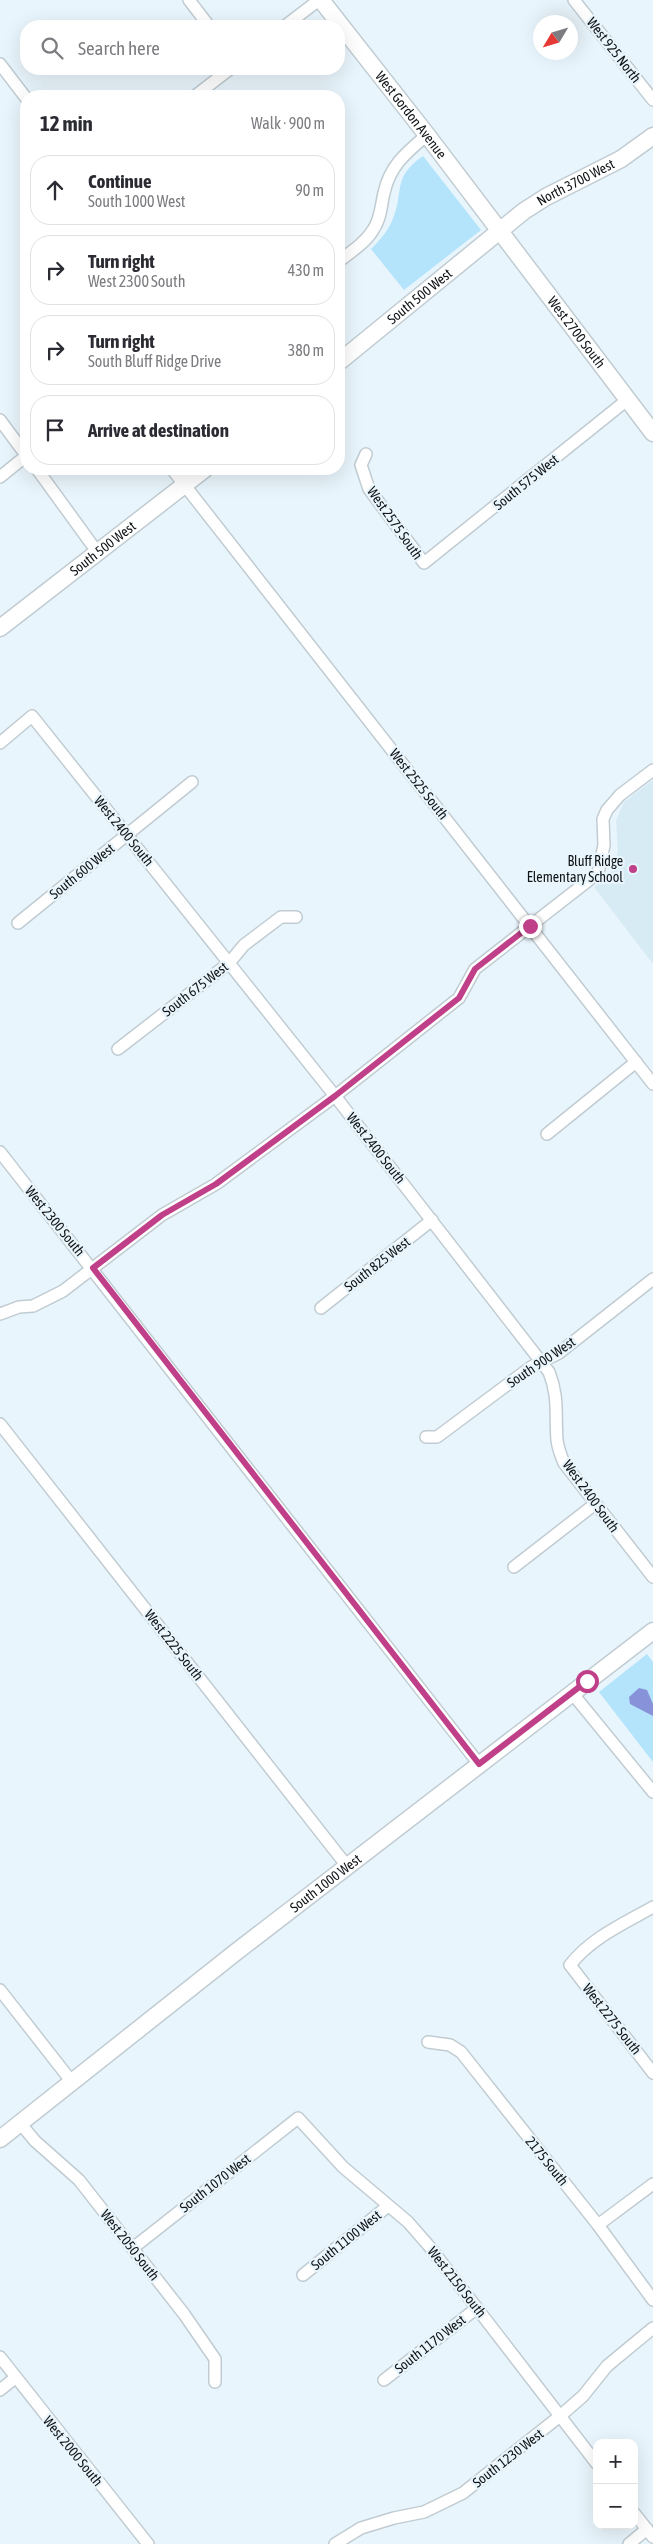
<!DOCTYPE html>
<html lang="en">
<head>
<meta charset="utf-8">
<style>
  body { margin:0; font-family:"Asap Condensed",sans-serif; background:#f7f7f7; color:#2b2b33 }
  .controls { position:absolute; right:15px; bottom:15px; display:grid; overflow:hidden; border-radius:10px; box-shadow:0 5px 20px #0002 }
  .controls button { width:45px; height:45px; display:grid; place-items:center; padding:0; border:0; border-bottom:1px solid #e1e1e2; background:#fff; color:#2b2b33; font:25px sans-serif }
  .compass { position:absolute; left:533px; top:15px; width:45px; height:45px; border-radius:50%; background:#fff; box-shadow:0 5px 20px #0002; rotate:232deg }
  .stop { position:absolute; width:15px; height:15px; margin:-11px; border:4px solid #c03f89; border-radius:50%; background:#fff }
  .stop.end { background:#c03f89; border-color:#fff; box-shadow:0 1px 5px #0008 }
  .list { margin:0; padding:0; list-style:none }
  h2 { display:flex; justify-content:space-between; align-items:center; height:65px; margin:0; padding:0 20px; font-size:21px }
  h2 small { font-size:16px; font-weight:400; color:#7c7c81 }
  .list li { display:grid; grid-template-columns:32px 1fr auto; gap:15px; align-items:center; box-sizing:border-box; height:70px; margin:0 10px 10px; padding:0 10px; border:1px solid #e1e1e2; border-radius:20px }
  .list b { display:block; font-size:19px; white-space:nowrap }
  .list p { margin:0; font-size:16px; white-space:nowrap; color:#7c7c81 }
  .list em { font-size:16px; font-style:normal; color:#7c7c81 }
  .icon { flex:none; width:28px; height:28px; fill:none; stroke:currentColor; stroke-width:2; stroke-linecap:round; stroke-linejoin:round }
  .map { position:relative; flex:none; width:653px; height:2544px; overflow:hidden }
  .search { position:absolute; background:#fff; box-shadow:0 5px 20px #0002; left:20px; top:20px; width:325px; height:55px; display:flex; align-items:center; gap:12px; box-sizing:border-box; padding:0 18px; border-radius:20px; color:#7c7c81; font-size:19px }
  .panel { position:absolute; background:#fff; box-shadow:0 5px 20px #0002; left:20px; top:90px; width:325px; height:385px; border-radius:20px }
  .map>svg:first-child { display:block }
</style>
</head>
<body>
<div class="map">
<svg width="653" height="2544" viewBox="0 0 653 2544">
  <rect width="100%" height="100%" fill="#e9f5fc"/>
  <path fill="#d7ebf5" d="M653,780V964L594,887L611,873L614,865L618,851L616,821L624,802Z"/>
  <g fill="#b3e4fb">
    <path d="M423,156L481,230L404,290L371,249C380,240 387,232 392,221C405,192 391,178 423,156Z"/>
    <path d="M647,1654L653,1662V1762L599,1692Z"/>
  </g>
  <path fill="#8892d9" d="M639,1688L647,1690L653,1704V1716L630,1704L629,1697Z"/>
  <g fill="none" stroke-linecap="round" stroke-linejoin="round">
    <defs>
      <g id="street">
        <path d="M189,0L209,26"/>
        <path d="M574,0L653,100"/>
        <path d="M285,26L319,0"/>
        <path d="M0,64L26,98"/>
        <path d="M195,96L230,69"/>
        <path d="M339,261C351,252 365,243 373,230C381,219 381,205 384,193C390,165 407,152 427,135"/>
        <path d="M0,420L26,455"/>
        <path d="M366,454L361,465L369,489L424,563L627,400"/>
        <path d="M37,469L98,553"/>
        <path d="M172,469L653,1084"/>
        <path d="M0,477L26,456"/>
        <path d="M0,743L32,716L335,1096L549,1372C559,1397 555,1414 557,1440C558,1448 561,1456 564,1463L653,1577"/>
        <path d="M18,923L192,782"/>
        <path d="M118,1049L229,963L244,945L281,917H296"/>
        <path d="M547,1134L636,1062"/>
        <path d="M0,1152L479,1764"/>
        <path d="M321,1308L432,1220"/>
        <path d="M0,1314L19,1307L33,1306L63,1291L162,1215L216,1184L335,1096L459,998L475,969L598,873L604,845L603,819L607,810L620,795L653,770"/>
        <path d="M0,1424L347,1866"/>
        <path d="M426,1437H437L531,1367L559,1353L653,1279"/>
        <path d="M514,1567L595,1504"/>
        <path d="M572,1693L653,1792"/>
        <path d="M653,1907C623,1924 591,1938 570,1965L653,2073"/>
        <path d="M0,1990L72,2082"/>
        <path d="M428,2042L450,2045L461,2052L598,2225L653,2300"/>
        <path d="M20,2123L35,2141L79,2180L184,2314L215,2359V2382"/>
        <path d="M598,2225L653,2184"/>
        <path d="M133,2248L298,2118L343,2167L408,2222L429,2246L597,2464"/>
        <path d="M303,2275L388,2206"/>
        <path d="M0,2357L148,2544"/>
        <path d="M384,2380L477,2308"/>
        <path d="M0,2390L15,2378"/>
        <path d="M634,2513L653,2537"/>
        <path d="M335,2544L361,2528L394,2518L424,2512L463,2493L560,2416L583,2396L607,2366L653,2328"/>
        <path d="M629,2544L647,2529"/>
      </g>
      <g id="secondary">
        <path id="s1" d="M321,0L427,135L653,433"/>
        <path id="s2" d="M339,362L524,211L546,197L621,159L653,136"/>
        <path id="s3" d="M0,628L205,469"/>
        <path id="s4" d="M0,2139L236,1952L653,1631"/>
      </g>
    </defs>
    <use href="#street" stroke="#c0ccd2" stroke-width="14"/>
    <use href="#secondary" stroke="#c0ccd2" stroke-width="19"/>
    <use href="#street" stroke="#fff" stroke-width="11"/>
    <use href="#secondary" stroke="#fff" stroke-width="16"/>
  </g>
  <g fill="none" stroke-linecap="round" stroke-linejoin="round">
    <path stroke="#c03f89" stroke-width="6" d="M530,926L475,969L459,998L335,1096L216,1184L162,1215L93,1268L479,1764L587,1681"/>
  </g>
  <circle fill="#c03f89" stroke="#e9f5fc" stroke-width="2" cx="633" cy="869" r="5"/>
  <g text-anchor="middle" stroke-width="4.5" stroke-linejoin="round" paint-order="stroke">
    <g font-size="14" fill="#101416" stroke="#e9f5fc">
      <text transform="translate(614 50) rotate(52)" y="5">West 925 North</text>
      <text dy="5" stroke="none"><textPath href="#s1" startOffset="146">West Gordon Avenue</textPath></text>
      <text dy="5" stroke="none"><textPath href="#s2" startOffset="298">North 3700 West</textPath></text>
      <text dy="5" stroke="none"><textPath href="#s2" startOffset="104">South 500 West</textPath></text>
      <text dy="5" stroke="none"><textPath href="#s1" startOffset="419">West 2700 South</textPath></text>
      <text transform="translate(526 482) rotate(-39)" y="5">South 575 West</text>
      <text transform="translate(395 523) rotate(55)" y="5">West 2575 South</text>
      <text dy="5" stroke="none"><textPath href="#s3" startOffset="130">South 500 West</textPath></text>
      <text transform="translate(419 784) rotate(52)" y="5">West 2525 South</text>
      <text transform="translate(124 831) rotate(51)" y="5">West 2400 South</text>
      <text transform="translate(82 871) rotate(-39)" y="5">South 600 West</text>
      <text transform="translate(195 989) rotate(-38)" y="5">South 675 West</text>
      <text transform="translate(376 1148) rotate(52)" y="5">West 2400 South</text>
      <text transform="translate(55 1221) rotate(51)" y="5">West 2300 South</text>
      <text transform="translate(377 1264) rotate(-38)" y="5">South 825 West</text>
      <text transform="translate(541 1362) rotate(-34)" y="5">South 900 West</text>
      <text transform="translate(591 1496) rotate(54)" y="5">West 2400 South</text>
      <text transform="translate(174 1645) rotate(52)" y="5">West 2225 South</text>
      <text dy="5" stroke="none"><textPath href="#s4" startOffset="414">South 1000 West</textPath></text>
      <text transform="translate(612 2019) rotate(52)" y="5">West 2275 South</text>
      <text transform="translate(547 2161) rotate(51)" y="5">2175 South</text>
      <text transform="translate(215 2183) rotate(-38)" y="5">South 1070 West</text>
      <text transform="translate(346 2240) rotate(-39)" y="5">South 1100 West</text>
      <text transform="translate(130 2245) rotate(52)" y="5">West 2050 South</text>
      <text transform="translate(457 2282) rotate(52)" y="5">West 2150 South</text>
      <text transform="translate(430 2344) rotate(-38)" y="5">South 1170 West</text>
      <text transform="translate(73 2451) rotate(51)" y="5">West 2000 South</text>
      <text transform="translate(508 2458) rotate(-38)" y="5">South 1230 West</text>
    </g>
    <g font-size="14" fill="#101416" stroke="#e9f5fc" text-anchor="end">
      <text x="623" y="866">Bluff Ridge<tspan x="623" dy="16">Elementary School</tspan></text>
    </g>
  </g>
</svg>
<div class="controls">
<button>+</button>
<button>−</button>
</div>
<svg class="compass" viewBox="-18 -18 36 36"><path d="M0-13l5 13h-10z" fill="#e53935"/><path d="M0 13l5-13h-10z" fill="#7c7c81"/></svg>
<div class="stop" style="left:587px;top:1681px"></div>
<div class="stop end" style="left:530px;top:926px"></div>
<div class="search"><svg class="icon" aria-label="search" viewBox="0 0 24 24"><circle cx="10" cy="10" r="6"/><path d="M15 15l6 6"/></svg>Search here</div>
<section class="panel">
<h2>12 min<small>Walk · 900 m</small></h2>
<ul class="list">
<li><svg class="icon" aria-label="ahead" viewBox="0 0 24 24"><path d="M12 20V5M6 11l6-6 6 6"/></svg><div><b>Continue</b><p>South 1000 West</p></div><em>90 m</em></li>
<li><svg class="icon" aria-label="right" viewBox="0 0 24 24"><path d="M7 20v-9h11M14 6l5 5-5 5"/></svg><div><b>Turn right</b><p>West 2300 South</p></div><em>430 m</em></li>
<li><svg class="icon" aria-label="right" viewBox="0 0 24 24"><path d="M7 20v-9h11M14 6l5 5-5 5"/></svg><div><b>Turn right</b><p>South Bluff Ridge Drive</p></div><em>380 m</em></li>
<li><svg class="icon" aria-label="arrive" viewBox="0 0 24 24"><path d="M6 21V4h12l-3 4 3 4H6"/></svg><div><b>Arrive at destination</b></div></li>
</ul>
</section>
</div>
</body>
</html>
